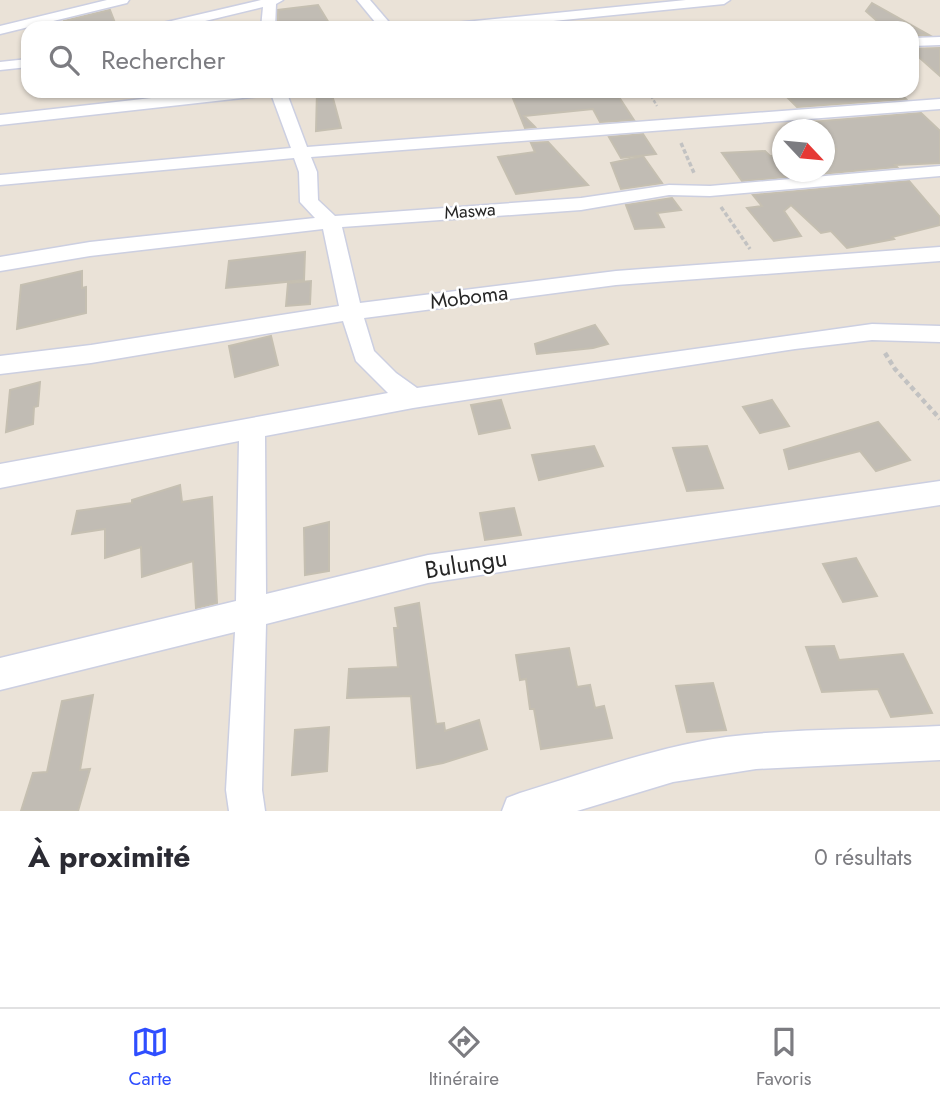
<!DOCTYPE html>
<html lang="fr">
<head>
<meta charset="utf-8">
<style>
  body { margin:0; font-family:Jost,sans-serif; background:#f2f2f3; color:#2b2b33 }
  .compass { position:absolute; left:772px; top:119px; width:63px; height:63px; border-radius:50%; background:#fff; box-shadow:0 2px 5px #0004; rotate:116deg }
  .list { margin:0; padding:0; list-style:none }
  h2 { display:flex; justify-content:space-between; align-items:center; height:91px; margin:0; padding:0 28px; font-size:30px }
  h2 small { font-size:23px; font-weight:400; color:#7c7c81 }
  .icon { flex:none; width:38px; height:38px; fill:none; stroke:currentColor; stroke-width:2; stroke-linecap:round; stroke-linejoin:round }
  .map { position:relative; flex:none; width:940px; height:811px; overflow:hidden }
  .search { position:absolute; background:#fff; box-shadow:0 2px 5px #0004; left:21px; right:21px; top:21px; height:77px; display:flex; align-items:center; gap:18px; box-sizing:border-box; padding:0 24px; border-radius:21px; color:#7c7c81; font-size:26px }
  .sheet { height:196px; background:#fff }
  nav { display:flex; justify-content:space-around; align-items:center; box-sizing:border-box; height:98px; border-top:2px solid #e1e1e2; background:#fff; font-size:19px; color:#7c7c81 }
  nav a { display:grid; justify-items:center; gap:4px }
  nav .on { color:#2f4eff }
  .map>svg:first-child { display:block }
</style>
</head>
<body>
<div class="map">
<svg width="940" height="811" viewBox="0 0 940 811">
  <rect width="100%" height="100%" fill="#eae2d7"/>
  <g fill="#c1bcb4" stroke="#c5bfb1" stroke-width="2">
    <path d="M872,3L929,35H912V28H885L866,11Z"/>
    <path d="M318,5L332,28H278V10Z"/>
    <path d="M110,10L117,28H66L64,21Z"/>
    <path d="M940,48V76L912,51V49Z"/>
    <path d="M317,91H331L341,128L316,131Z"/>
    <path d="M510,91H615L634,120L600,122L593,109L524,116L535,127L525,128Z"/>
    <path d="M830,91H889L892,95L901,94L906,99L797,107L788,98L833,93Z"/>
    <path d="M921,113L940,131V163L895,165L897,167L742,181L722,153L765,151L770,156L782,155V172H824V150L836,149L824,137V130H818L810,122Z"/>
    <path d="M643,134L656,154L621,158L609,137Z"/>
    <path d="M548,142L588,185L516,194L498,157L535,152L531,143Z"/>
    <path d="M643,156L662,183L621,189L611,163Z"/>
    <path d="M909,181L940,217V225L892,237L894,239L847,248L831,231L821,233L791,205L784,211L801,236L774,241L747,208L762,206L753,195Z"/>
    <path d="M672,198L681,210L657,213L664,227L635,229L626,205Z"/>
    <path d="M305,252L304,280L226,288L229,261Z"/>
    <path d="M82,271V288L86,287V313L17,329L21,285Z"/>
    <path d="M311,281L310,304L286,306L288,283Z"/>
    <path d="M595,325L608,344L593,348L537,354L535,344Z"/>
    <path d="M271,336L278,365L235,377L229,346Z"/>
    <path d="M40,382L38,406L34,407L33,424L6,432L10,390Z"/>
    <path d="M501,400L510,428L479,434L471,405Z"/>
    <path d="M772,400L789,426L760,433L743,407Z"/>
    <path d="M878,422L910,460L876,471L860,451L789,469L784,450Z"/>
    <path d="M594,446L603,466L539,480L532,455Z"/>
    <path d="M707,446L723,488L687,491L673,448Z"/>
    <path d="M180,485L182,502L212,497L217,603L196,608L193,561L142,577L141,547L105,558V529L72,534L77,511L132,503V500Z"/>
    <path d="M514,508L521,535L485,540L480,513Z"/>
    <path d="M329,522V571L305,575L304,528Z"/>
    <path d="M856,558L877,596L843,602L823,564Z"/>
    <path d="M419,603L436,724L444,723L445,731L479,720L487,749L443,763L417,768L411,696L347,698L349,669L398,667L394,628H398L395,608Z"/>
    <path d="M834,646L839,660L903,654L932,713L891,717L878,689L822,692L806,647Z"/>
    <path d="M569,648L577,687L590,685L595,708L604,706L612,738L541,749L534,709H530L526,679L520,680L516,655Z"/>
    <path d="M713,683L726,730L687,732L676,686Z"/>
    <path d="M93,695L80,770L90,769L78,811H21L33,773L47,772L62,701Z"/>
    <path d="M329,727L327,771L292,775L295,730Z"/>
  </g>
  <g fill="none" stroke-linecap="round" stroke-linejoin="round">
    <defs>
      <g id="minor">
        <path d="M107,0H129L127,3L0,34V26Z"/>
        <path d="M261,0H283L276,4L275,28H261L263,7L176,28H152L154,25Z"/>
        <path d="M357,0H370L394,28H380Z"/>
        <path d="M686,0H730L724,4L484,28H437L444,24Z"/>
        <path d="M940,37V45L912,46V38Z"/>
        <path d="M28,59V67L0,70V62Z"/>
        <path d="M214,91H268L260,96L0,125V115Z"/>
        <path d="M270,91H286L307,147L940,99V109L311,157L317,172L318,200L335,216L581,198L669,185L710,186L940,166V176L710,196L669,195L581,210L342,227L360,303L616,271L940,247V261L616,285L364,318L374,351L396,373L417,388L872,324L940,326V342L872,340L795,349L413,408L265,436L266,594L428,555L940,481V505L428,583L266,624L262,790L265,811H229L226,790L235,632L0,690V658L236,601L239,441L0,488V464L388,393L356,361L343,321L91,363L0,374V356L91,345L339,306L323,229L90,256L0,271V257L90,242L315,218L300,202L299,172L294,158L0,185V175L291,148Z"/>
        <path d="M940,726V760L756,769L673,782L577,811H502L507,798L520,793C588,772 656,747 726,737C797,728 869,730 940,726Z"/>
      </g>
    </defs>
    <use href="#minor" stroke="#cccfe1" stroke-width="3"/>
    <path stroke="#c2c2c2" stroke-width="2.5" stroke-dasharray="3.5 2" stroke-linecap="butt" d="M648,91L657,106"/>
    <g stroke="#c2c2c2" stroke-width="3.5" stroke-dasharray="4.5 2.5" stroke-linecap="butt">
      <path d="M681,143L694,173"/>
      <path d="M721,207L750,249"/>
    </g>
    <path stroke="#c2c2c2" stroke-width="4.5" stroke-dasharray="5 3.5" stroke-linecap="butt" d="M885,353L895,369L940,419"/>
    <use href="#minor" fill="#fff" fill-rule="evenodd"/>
  </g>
  <g text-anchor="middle" stroke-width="5" stroke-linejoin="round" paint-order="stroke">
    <g font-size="18" fill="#262626" stroke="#fff">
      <text transform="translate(470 211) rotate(-4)" y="6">Maswa</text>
    </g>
    <g font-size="21" fill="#262626" stroke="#fff">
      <text transform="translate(469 297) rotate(-7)" y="7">Moboma</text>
    </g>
    <g font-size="24" fill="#262626" stroke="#fff">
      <text transform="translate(466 564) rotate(-9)" y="8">Bulungu</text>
    </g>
  </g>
</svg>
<svg class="compass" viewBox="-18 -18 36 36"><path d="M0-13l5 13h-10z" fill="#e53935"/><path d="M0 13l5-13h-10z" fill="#7c7c81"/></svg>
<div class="search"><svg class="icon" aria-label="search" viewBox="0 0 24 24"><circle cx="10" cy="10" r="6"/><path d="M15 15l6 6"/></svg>Rechercher</div>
</div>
<section class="sheet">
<h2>À proximité<small>0 résultats</small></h2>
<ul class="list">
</ul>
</section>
<nav>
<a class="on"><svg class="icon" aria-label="map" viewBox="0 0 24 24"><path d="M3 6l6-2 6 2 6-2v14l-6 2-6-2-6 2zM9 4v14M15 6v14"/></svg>Carte</a>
<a><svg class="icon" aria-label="directions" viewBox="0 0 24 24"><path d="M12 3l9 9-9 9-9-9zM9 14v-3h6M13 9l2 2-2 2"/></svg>Itinéraire</a>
<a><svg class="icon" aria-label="saved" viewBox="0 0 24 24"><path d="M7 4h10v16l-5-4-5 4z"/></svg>Favoris</a>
</nav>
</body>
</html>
